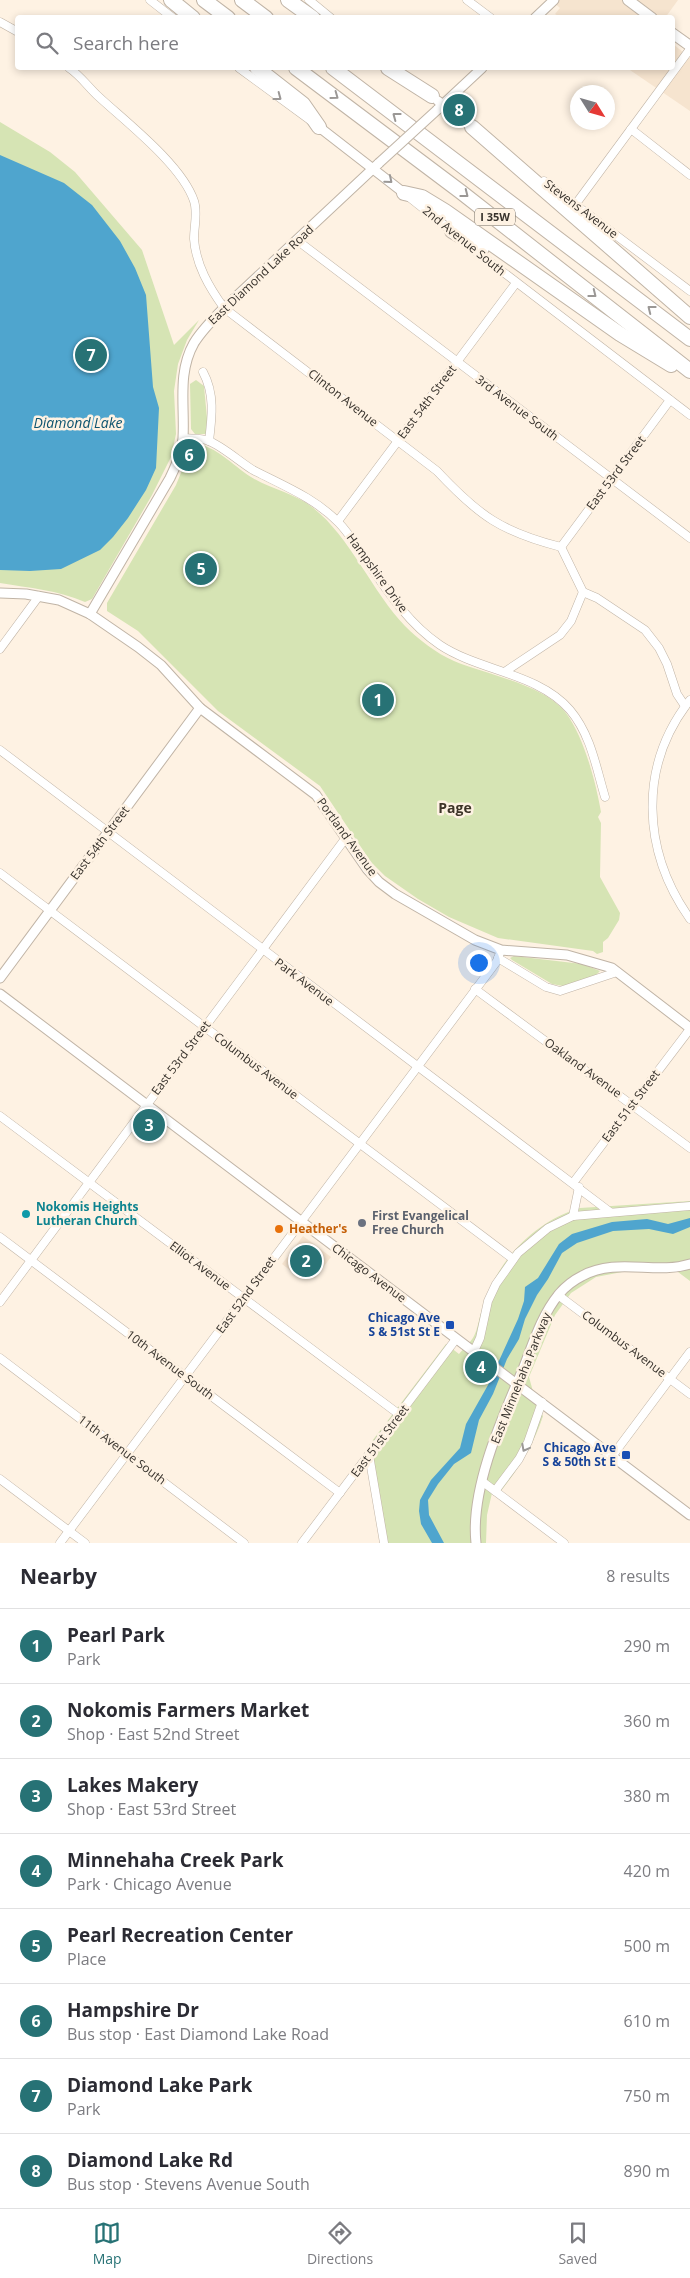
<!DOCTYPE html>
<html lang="en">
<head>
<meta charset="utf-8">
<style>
  body { margin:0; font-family:"Open Sans",sans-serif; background:#f2f2f3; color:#2b2b33 }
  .compass { position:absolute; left:570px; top:85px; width:45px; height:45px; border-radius:50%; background:#fff; box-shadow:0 2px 8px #0003; rotate:127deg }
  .you { position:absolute; left:478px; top:962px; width:18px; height:18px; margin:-12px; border:4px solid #fff; border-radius:50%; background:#1a73e8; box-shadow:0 0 0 8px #1a73e833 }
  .badge { display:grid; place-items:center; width:32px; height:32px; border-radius:50%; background:#277275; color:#fff; font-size:16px; font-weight:700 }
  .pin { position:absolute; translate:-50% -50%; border:2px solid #fff; box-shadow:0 1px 5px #0006 }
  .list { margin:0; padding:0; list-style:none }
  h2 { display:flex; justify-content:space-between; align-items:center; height:65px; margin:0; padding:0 20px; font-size:21px }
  h2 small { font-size:16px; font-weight:400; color:#7c7c81 }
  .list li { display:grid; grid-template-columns:32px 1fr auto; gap:15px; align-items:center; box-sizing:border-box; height:75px; padding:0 20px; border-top:1px solid #e1e1e2 }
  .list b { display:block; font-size:19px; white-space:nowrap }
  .list p { margin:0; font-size:16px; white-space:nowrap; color:#7c7c81 }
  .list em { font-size:16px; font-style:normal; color:#7c7c81 }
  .icon { flex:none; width:28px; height:28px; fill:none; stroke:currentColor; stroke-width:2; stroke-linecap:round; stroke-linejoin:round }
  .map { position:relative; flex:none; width:690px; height:1543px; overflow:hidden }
  .search { position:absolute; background:#fff; box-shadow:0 2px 8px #0003; left:15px; right:15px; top:15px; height:55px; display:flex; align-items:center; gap:12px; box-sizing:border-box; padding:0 18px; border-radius:5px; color:#7c7c81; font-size:19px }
  .sheet { height:665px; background:#fff }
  nav { display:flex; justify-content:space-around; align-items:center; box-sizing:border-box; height:70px; border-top:1px solid #e1e1e2; background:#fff; font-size:14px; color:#7c7c81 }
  nav a { display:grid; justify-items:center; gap:2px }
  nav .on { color:#277275 }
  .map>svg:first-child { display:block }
</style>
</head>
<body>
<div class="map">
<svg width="690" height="1543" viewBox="0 0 690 1543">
  <rect width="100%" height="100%" fill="#fef2e3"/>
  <g fill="#f6e4cf">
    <path d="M551,0H678L665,18L560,17L555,14L560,8Z"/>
    <path d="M673,44L690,58V111L627,68H672Z"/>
    <path d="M303,1236L331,1257L315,1278L300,1268L295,1274L282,1264Z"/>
  </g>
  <g fill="#d6e4b4">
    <path d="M0,122L50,152L75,172L142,250L174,345L199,320L187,340L178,364L174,391L176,434L171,457L152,495L92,599L85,602C57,590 30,588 0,583Z"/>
    <path d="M196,380L204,386L208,429L206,434H195L191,429L190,384Z"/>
    <path d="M193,443C217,446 232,465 251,477C270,489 294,493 312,507C349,535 373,593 405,626C419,640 436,653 454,661C487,675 544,684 566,713C584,737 596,783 601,812L598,817L601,823L600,877L620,913L619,920L608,938L603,942V952L597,954L593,951L498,938L449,917L418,899L385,876L371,862L320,786L218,711L138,631L107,611V603L176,485C180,477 190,447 193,443Z"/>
    <path d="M514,956L582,964L600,971L596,975L563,986L552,984L512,960L510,958Z"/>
    <path d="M690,1201V1281L678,1272H622L596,1277L571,1293L555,1315L529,1377L537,1406L543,1416C533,1447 517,1471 497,1496L492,1493L487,1515L486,1543H380L366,1449L446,1344L459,1354C464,1348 471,1342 474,1336C478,1328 479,1318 482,1310C484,1301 488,1292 492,1284C509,1249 542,1219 580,1208Z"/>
  </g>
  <g fill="#4fa5ce">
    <path d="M0,155L64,183L92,205L120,241L135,268L146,295L153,387L159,408L156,468L146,490L128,518L113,537L100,550L61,569L30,571L0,570Z"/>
    <path d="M690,1218V1227L673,1234L649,1229L613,1231L577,1243L562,1253L548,1279L537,1295L525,1319L519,1339L507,1359L493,1394L479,1420L471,1453L454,1464L438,1484L428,1500L429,1515L444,1543H432L421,1524L419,1511L420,1500L431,1480L460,1448L466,1424L488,1385L518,1319L524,1301L525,1287L538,1278L559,1244L572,1234L612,1222L647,1219L668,1224Z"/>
  </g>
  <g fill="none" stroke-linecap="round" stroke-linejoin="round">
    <defs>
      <g id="minor">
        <path d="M150,0L173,18"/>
        <path d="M309,0L331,18"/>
        <path d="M467,0L491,18"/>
        <path d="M0,22L18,32"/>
        <path d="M69,68C80,75 89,88 99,97C126,122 182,165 194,201C198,213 194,226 194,239C196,265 209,287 224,308L437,471C479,516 502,532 561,547L583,592L597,598L645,630L659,648L667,664L677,694L685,706"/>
        <path d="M239,68L310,120"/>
        <path d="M631,129L690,175"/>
        <path d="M544,181L690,291"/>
        <path d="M409,197L453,232"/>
        <path d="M575,205L690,49"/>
        <path d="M298,241L690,538"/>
        <path d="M473,249L690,415"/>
        <path d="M203,372C215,394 212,417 209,441"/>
        <path d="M183,438C191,439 202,438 209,441C222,446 240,462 253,470C284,486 315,498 339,523C348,532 354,543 362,554C384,586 406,622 440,645C479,671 538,673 570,710C591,735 596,767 605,797"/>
        <path d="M338,521L516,283"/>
        <path d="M561,547L670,400"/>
        <path d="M0,649L39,596"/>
        <path d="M506,671L560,635L571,621L583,592"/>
        <path d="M690,700C638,766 642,851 690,919"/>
        <path d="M0,750L610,1212"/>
        <path d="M0,873L513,1259"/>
        <path d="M498,958L546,987L560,991L617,972"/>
        <path d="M475,989L690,1148"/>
        <path d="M0,1116L400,1415"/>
        <path d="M573,1183L690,1029"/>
        <path d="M573,1216L579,1187"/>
        <path d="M0,1237L340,1493"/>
        <path d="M558,1295L690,1394"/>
        <path d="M0,1302L345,839"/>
        <path d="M474,1351L480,1338L488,1301L496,1284L518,1253L548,1228L573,1216L690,1206"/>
        <path d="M0,1358L244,1543"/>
        <path d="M369,1455L384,1543"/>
        <path d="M613,1455L690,1352"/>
        <path d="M0,1479L85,1543"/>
        <path d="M483,1482L564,1543"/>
        <path d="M495,1491L519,1459L528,1442L542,1402"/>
        <path d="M60,1543L497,961L501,950"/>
        <path d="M302,1543L456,1339"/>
      </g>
      <g id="tertiary">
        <path d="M535,18L554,0"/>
        <path d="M438,101L472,127"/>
        <path d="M437,110L482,68"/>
        <path d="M319,127L404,193"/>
        <path d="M0,593L26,594L59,600L90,614L138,647L161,665L200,708L316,795L367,869L379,882L395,894L475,940L501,950L567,955L612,968L690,1028"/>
        <path d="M90,614L170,478C176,465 182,453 183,438C185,406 177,373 194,343C202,330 213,319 224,308L379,163"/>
        <path d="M0,978L200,708"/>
        <path d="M0,994L690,1515"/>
        <path d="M476,1543C470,1489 502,1418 523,1369C533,1344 541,1316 559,1294C565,1287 574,1280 582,1276C617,1257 655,1275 690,1264"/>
      </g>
      <g id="secondary">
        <path d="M628,0L652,18"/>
        <path d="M672,33L690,46"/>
      </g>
      <g id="motorway">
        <path d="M171,0L193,18"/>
        <path d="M204,0L228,18"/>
        <path d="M242,0L266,18"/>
        <path d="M288,0L313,18"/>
        <path d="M257,68L303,104L319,127"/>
        <path d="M296,68L461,192L690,371"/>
        <path d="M333,68L690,339"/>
        <path d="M388,68L432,96"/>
        <path d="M472,127L690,317"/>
        <path d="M404,193L422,197L445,211L620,334L671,365"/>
        <path d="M452,231L482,248"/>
      </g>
    </defs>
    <use href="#minor" stroke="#c0b4a6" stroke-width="9"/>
    <use href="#tertiary" stroke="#c0b4a6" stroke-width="11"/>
    <use href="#secondary" stroke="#c0b4a6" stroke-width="12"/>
    <use href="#motorway" stroke="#c0b4a6" stroke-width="16"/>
    <use href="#minor" stroke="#fff" stroke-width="8"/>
    <use href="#tertiary" stroke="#fff" stroke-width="9"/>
    <use href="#secondary" stroke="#fff" stroke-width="10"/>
    <use href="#motorway" stroke="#fff" stroke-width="14"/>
    <defs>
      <path id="tertiary-bridge" d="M379,163L437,110"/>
    </defs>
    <use href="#tertiary-bridge" stroke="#c0b4a6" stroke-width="11" stroke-linecap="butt"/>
    <use href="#tertiary-bridge" stroke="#fff" stroke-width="9"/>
  </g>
  <defs><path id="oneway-chevron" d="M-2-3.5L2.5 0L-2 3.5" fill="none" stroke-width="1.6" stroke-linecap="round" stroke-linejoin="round" transform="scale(1.25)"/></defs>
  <g stroke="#9b9896">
    <use href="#oneway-chevron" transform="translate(335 96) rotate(36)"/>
    <use href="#oneway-chevron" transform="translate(278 97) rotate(37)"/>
    <use href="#oneway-chevron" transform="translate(396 116) rotate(-143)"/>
    <use href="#oneway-chevron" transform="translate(389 180) rotate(40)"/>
    <use href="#oneway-chevron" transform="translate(465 194) rotate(38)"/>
    <use href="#oneway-chevron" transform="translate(593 294) rotate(38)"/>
    <use href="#oneway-chevron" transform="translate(651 309) rotate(-142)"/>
    <use href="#oneway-chevron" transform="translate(525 1448) rotate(118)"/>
  </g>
  <circle fill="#0f9aa8" stroke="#fef2e3" stroke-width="2" cx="26" cy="1214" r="5"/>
  <circle fill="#6b7280" stroke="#fef2e3" stroke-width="2" cx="362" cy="1223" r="5"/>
  <circle fill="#e8710a" stroke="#fef2e3" stroke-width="2" cx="279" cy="1229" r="5"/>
  <g fill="#1a4fb4" stroke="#fef2e3" stroke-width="2">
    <rect x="445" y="1320" width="10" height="10" rx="2.5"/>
    <rect x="621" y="1450" width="10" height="10" rx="2.5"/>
  </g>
  <g text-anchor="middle" stroke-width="5" stroke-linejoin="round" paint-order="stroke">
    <rect fill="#fef2e3" stroke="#736c63" stroke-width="1" x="475" y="208.5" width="40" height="17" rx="4"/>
    <g font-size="11" font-weight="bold" fill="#37322c">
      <text x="495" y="221">I 35W</text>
    </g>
    <g font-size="12" fill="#37322c" stroke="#fef2e3">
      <text transform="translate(581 209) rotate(37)" y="4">Stevens Avenue</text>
      <text transform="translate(464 241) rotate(39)" y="4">2nd Avenue South</text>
      <text transform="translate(261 275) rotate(-43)" y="4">East Diamond Lake Road</text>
      <text transform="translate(343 398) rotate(38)" y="4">Clinton Avenue</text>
      <text transform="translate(427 402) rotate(-53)" y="4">East 54th Street</text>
      <text transform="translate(517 408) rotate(37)" y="4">3rd Avenue South</text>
      <text transform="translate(616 473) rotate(-53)" y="4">East 53rd Street</text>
      <text transform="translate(377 573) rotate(54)" y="4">Hampshire Drive</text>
      <text transform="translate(347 837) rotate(54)" y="4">Portland Avenue</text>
      <text transform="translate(100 843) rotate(-53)" y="4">East 54th Street</text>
      <text transform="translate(304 982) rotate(37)" y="4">Park Avenue</text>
      <text transform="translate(181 1058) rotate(-53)" y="4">East 53rd Street</text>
      <text transform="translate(256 1066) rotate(37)" y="4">Columbus Avenue</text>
      <text transform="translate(583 1068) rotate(36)" y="4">Oakland Avenue</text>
      <text transform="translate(631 1106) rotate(-53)" y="4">East 51st Street</text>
      <text transform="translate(200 1266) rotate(37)" y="4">Elliot Avenue</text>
      <text transform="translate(369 1273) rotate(37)" y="4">Chicago Avenue</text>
      <text transform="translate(246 1295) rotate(-54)" y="4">East 52nd Street</text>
      <text transform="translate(624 1344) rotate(37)" y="4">Columbus Avenue</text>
      <text transform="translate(170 1365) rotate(37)" y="4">10th Avenue South</text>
      <text transform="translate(521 1378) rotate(-68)" y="4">East Minnehaha Parkway</text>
      <text transform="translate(380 1441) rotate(-53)" y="4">East 51st Street</text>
      <text transform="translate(122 1450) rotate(37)" y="4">11th Avenue South</text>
    </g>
    <g font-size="12" font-weight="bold" fill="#0d838f" stroke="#fef2e3" text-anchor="start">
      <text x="36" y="1211">Nokomis Heights<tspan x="36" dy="14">Lutheran Church</tspan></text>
    </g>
    <g font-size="12" font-weight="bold" fill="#5b616d" stroke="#fef2e3" text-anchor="start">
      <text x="372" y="1220">First Evangelical<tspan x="372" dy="14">Free Church</tspan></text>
    </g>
    <g font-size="12" font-weight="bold" fill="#c56008" stroke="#fef2e3" text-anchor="start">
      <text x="289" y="1233">Heather's</text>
    </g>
    <g font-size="12" font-weight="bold" fill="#164399" stroke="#fef2e3" text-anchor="end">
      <text x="440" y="1322">Chicago Ave<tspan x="440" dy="14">S &amp; 51st St E</tspan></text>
      <text x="616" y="1452">Chicago Ave<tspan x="616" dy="14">S &amp; 50th St E</tspan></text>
    </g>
    <g font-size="14" font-style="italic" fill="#0c536f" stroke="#fef2e3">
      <text x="78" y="428">Diamond Lake</text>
    </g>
    <g font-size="14" font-weight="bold" fill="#3d3428" stroke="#fef2e3">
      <text x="455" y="813">Page</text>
    </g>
  </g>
</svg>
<svg class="compass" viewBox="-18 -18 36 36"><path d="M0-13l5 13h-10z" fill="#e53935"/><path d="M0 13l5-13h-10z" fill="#7c7c81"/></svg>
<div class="you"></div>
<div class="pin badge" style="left:378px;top:700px">1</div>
<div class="pin badge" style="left:306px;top:1261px">2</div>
<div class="pin badge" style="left:149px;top:1125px">3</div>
<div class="pin badge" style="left:481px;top:1367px">4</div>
<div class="pin badge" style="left:201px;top:569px">5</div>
<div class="pin badge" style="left:189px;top:455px">6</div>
<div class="pin badge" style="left:91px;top:355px">7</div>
<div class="pin badge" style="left:459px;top:110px">8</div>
<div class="search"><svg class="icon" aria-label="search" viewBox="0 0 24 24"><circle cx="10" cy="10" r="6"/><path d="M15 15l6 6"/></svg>Search here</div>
</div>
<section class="sheet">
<h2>Nearby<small>8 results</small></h2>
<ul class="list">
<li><span class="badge">1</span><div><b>Pearl Park</b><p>Park</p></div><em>290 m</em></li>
<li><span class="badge">2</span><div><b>Nokomis Farmers Market</b><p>Shop · East 52nd Street</p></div><em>360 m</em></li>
<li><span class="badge">3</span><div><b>Lakes Makery</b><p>Shop · East 53rd Street</p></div><em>380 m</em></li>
<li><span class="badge">4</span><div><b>Minnehaha Creek Park</b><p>Park · Chicago Avenue</p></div><em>420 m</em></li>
<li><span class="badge">5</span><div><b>Pearl Recreation Center</b><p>Place</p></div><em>500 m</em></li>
<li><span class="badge">6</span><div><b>Hampshire Dr</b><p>Bus stop · East Diamond Lake Road</p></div><em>610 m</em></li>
<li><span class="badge">7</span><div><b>Diamond Lake Park</b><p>Park</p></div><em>750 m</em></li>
<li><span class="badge">8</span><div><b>Diamond Lake Rd</b><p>Bus stop · Stevens Avenue South</p></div><em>890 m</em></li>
</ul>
</section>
<nav>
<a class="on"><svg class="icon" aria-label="map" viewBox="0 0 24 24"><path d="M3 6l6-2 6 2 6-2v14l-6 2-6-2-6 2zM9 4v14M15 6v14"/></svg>Map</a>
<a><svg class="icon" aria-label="directions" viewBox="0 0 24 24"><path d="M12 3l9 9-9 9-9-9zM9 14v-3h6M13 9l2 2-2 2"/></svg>Directions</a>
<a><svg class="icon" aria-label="saved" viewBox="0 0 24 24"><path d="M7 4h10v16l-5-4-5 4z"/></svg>Saved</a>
</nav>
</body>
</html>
